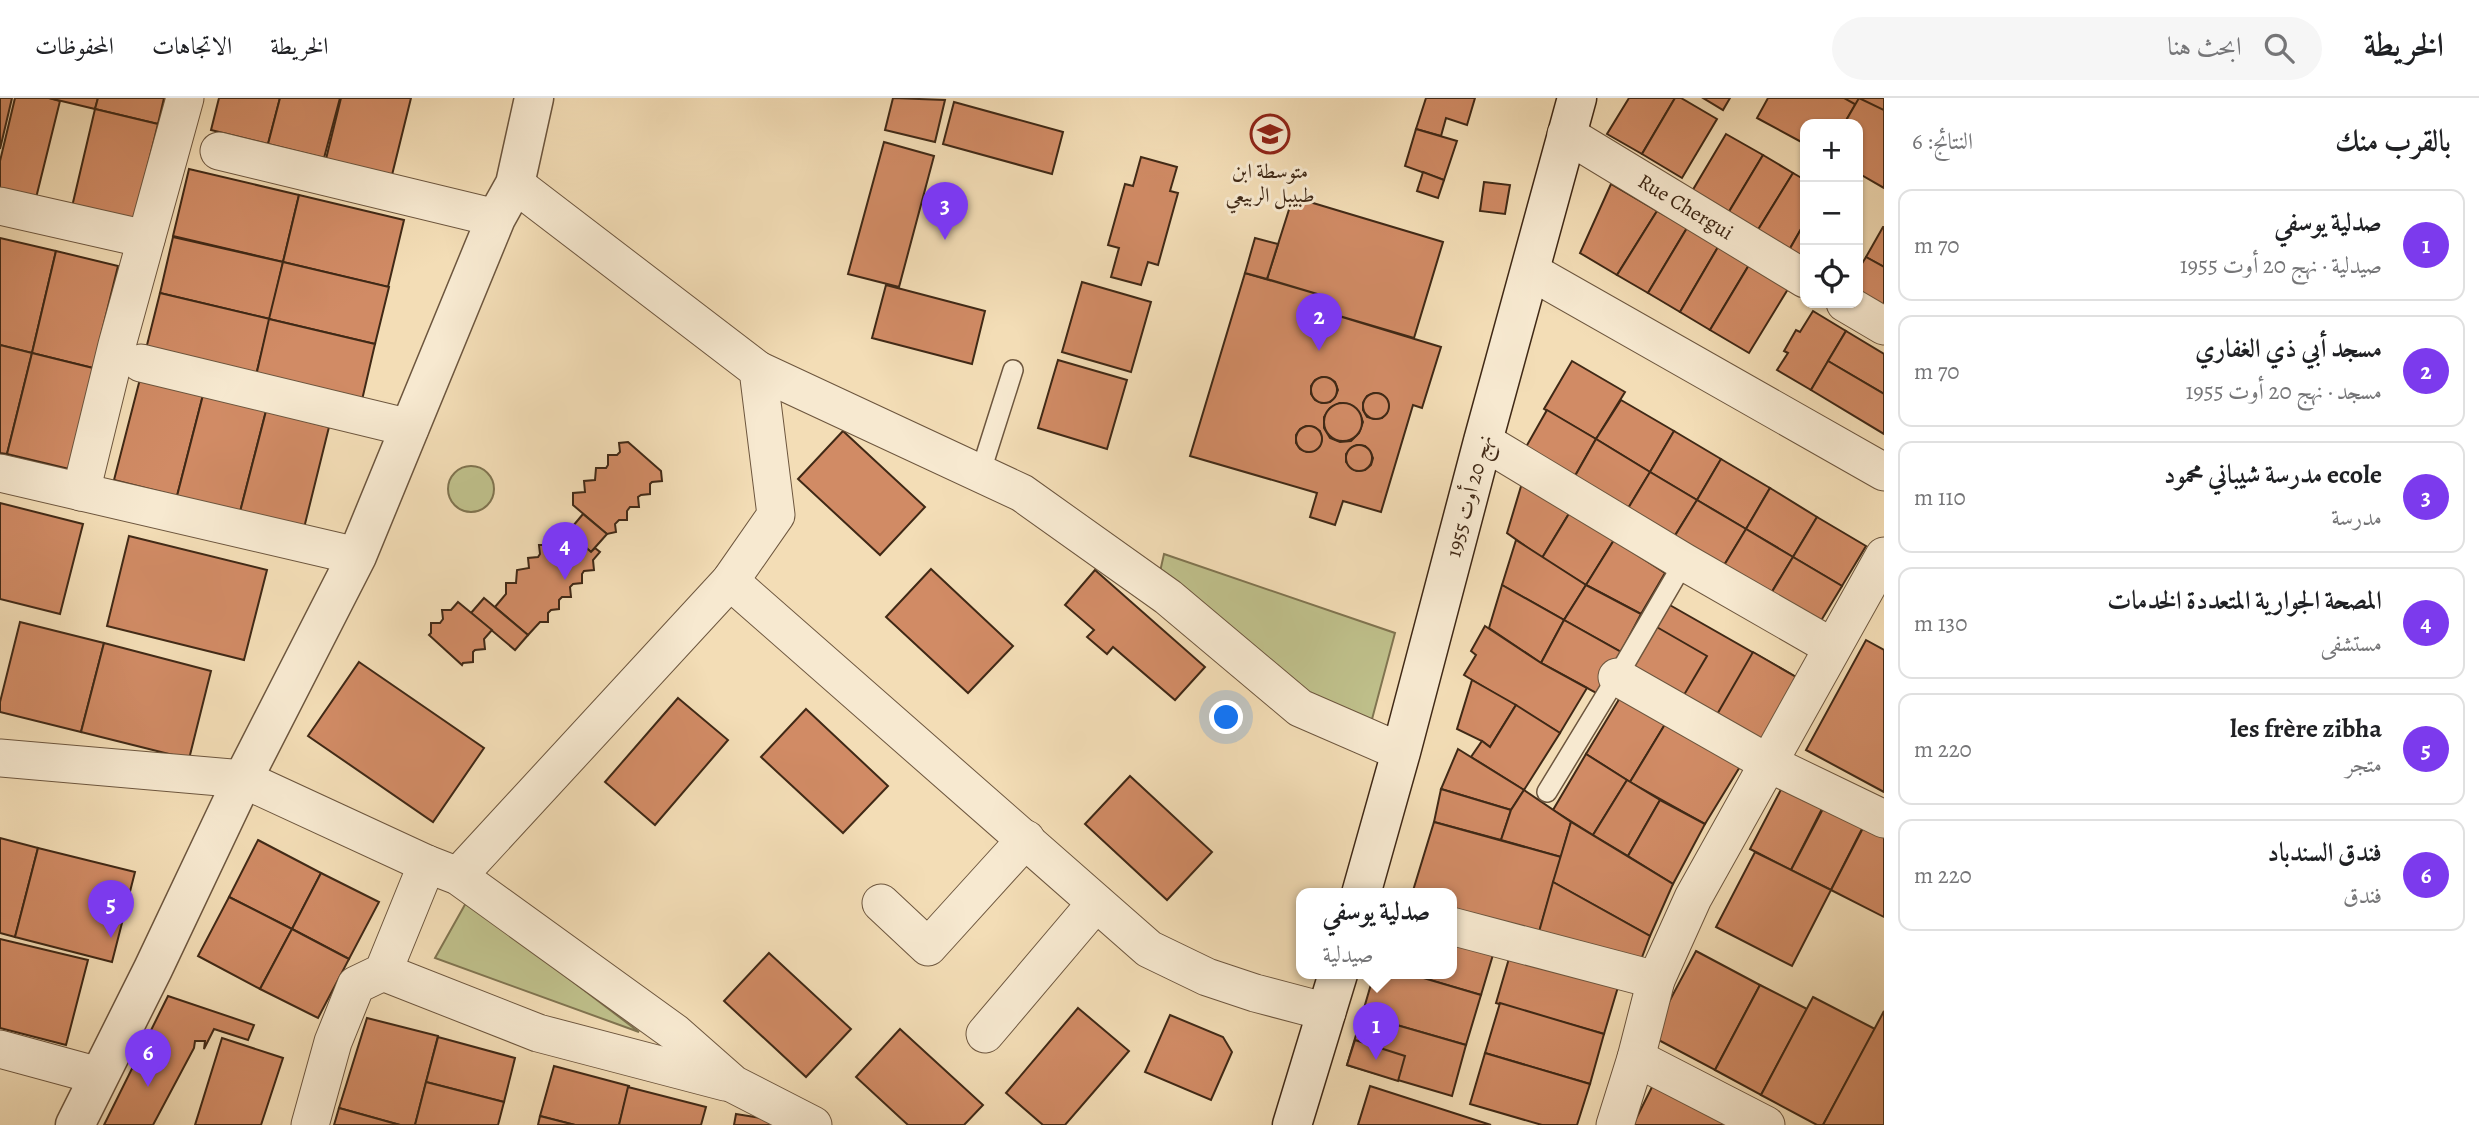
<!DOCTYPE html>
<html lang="ar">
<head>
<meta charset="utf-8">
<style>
  body { margin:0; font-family:Alegreya,Amiri,serif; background:#f6f6f6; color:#202124; direction:rtl }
  .controls { position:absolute; right:21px; top:21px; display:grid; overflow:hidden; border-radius:14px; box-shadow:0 2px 5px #0004 }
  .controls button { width:63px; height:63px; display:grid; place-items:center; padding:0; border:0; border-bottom:2px solid #e0e0e0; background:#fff; color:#202124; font:35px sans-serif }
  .you { position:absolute; left:1227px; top:620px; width:24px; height:24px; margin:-18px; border:5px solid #fff; border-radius:50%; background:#1a73e8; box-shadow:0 0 0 10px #1a73e833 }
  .badge { display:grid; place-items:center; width:46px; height:46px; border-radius:50%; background:#7c3aed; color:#fff; font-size:23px; font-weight:700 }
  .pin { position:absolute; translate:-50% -58px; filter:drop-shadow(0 2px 4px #0008) }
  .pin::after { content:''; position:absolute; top:37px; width:24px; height:21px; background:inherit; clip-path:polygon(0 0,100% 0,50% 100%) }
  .popup { position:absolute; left:1296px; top:790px; width:161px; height:91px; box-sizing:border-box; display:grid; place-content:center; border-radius:14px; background:#fff; filter:drop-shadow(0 2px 5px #0005); font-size:23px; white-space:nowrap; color:#757577 }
  .popup b { font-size:26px; color:#202124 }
  .popup::after { content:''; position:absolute; left:50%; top:100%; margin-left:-14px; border:14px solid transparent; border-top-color:#fff }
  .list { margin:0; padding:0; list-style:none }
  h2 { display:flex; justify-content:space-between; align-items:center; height:91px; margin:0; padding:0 28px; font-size:30px }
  h2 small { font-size:23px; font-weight:400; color:#757577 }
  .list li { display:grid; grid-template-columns:46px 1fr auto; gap:21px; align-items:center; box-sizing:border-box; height:112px; margin:0 14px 14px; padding:0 14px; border:2px solid #e0e0e0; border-radius:14px }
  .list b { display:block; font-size:26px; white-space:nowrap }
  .list p { margin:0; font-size:23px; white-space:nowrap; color:#757577 }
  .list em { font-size:23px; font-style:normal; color:#757577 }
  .icon { flex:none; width:38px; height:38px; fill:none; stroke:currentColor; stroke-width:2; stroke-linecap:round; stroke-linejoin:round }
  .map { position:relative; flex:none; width:1884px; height:1027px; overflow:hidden; direction:ltr }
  header { display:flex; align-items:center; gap:42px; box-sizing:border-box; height:98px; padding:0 35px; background:#fff; border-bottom:2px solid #e0e0e0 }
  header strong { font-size:33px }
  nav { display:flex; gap:38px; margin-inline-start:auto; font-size:24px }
  .search { width:490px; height:63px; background:#f6f6f6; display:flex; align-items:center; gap:18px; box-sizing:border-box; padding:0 24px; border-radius:38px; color:#757577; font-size:26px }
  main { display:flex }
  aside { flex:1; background:#fff }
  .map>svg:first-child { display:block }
</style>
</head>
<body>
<header>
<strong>الخريطة</strong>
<div class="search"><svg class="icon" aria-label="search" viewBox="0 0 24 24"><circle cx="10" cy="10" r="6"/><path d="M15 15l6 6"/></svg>ابحث هنا</div>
<nav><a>الخريطة</a><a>الاتجاهات</a><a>المحفوظات</a></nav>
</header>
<main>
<aside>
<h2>بالقرب منك<small>النتائج: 6</small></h2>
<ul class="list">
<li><span class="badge">1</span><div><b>صدلية يوسفي</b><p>صيدلية · نهج 20 أوت 1955</p></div><em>70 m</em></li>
<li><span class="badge">2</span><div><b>مسجد أبي ذي الغفاري</b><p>مسجد · نهج 20 أوت 1955</p></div><em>70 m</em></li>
<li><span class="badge">3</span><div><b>ecole مدرسة شيباني محمود</b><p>مدرسة</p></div><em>110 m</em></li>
<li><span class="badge">4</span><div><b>المصحة الجوارية المتعددة الخدمات</b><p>مستشفى</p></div><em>130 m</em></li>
<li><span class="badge">5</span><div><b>les frère zibha</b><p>متجر</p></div><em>220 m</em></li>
<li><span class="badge">6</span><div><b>فندق السندباد</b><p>فندق</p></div><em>220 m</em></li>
</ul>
</aside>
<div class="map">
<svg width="1884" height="1027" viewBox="0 0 1884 1027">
  <rect width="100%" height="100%" fill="#f3ddb6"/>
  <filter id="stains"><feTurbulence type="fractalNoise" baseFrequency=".00286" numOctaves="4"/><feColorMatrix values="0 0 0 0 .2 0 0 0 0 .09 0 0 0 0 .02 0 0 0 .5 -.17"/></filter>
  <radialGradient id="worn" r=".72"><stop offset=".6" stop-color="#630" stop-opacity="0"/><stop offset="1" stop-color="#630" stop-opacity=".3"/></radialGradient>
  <g fill="#bfc08b" stroke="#807450" stroke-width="2">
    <circle cx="471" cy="391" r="23"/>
    <path d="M1164,456L1395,535L1371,625L1306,600L1159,478Z"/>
    <path d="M467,803L639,934L435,860Z"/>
  </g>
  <g fill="#d18b65" stroke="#402916" stroke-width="2" fill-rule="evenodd">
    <path d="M0,0H12L0,51Z"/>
    <path d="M15,0H49L60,3L35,104L0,95V63Z"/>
    <path d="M49,0H98L95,11Z"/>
    <path d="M98,0H164L158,26L95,11Z"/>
    <path d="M219,0H280L268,46L211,32Z"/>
    <path d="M280,0H340L324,60L268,46Z"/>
    <path d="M341,0H411L392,77L326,61Z"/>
    <path d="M893,0L945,2L935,44L885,32Z"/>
    <path d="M1426,0H1475L1467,27L1446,20L1441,38L1416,31Z"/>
    <path d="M1629,0H1675L1642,56L1607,36Z"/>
    <path d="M1675,0H1681L1717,21L1682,80L1642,56Z"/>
    <path d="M1703,0H1730L1723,12Z"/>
    <path d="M1768,0H1859L1844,26H1805V46L1757,20Z"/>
    <path d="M1844,0H1884V22L1860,9Z"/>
    <path d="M1859,0L1884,12V90L1858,75V26H1844Z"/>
    <path d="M954,4L1063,34L1052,76L943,46Z"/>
    <path d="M95,11L158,26L133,127L71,113Z"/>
    <path d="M1416,31L1457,43L1444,82L1405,68Z"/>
    <path d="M1726,36L1763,57L1727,117L1691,95Z"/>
    <path d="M884,44L934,58L899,189L848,176Z"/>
    <path d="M1763,57L1793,75L1756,135L1727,117Z"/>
    <path d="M1141,59L1177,69L1170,93L1178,95L1158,167L1148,164L1141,187L1111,179L1119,150L1108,147L1125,86L1133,88Z"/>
    <path d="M189,71L299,97L283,164L173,138Z"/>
    <path d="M1423,74L1444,82L1438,100L1417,93Z"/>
    <path d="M1793,75L1805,82V124L1788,154L1756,135Z"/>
    <path d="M1484,84L1510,87L1505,116L1480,113Z"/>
    <path d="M1611,86L1657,113L1617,177L1580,155Z"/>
    <path d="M299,97L404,122L388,189L283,164Z"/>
    <path d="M1293,99L1443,144L1414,240L1319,212L1441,249L1422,310L1413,307L1381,414L1343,403L1335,427L1310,419L1317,395L1190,358L1245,175L1324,198L1267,181ZM1322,279L1329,280L1335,284L1338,292L1335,299L1330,304L1322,305L1315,302L1311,296V288L1315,282ZM1374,295L1381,296L1387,301L1389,308L1387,315L1382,320L1374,321L1367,319L1363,312V305L1367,298ZM1340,305L1351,307L1359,314L1363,324L1359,335L1351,343L1340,344L1330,340L1324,330V319L1330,310ZM1306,328L1314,329L1320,333L1322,341L1320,348L1314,353L1307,354L1300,351L1296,345V337L1300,331ZM1357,347L1365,348L1370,353L1373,360L1371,367L1365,372L1357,373L1351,370L1346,364V356L1351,350Z"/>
    <path d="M1657,113L1687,130L1648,195L1617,177Z"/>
    <path d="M1805,124V164L1788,154Z"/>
    <path d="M1883,129H1884V169L1866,159Z"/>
    <path d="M1687,130L1718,149L1680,214L1648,195Z"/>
    <path d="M173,139L283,164L270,221L160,195Z"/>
    <path d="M0,140L56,153L32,255L0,247Z"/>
    <path d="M1255,140L1278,146L1267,181L1245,175Z"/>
    <path d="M1718,149L1749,167L1710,232L1680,214Z"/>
    <path d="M56,153L118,168L93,270L32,255Z"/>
    <path d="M1866,159L1884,169V210L1858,195V172Z"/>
    <path d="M283,164L389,189L375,246L269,221Z"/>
    <path d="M1749,167L1788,191L1749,255L1710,232Z"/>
    <path d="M1082,184L1151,204L1131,274L1062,254Z"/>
    <path d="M886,187L985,213L972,266L872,240Z"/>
    <path d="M160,195L270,221L256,277L146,251Z"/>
    <path d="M1813,213L1846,233L1811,292L1777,272L1788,255L1784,253L1796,232L1800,234Z"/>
    <path d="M269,221L375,246L362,302L256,278Z"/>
    <path d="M1846,233L1884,256V296L1828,263Z"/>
    <path d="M0,247L32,255L7,356L0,355Z"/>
    <path d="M32,255L93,270L69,371L7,356Z"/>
    <path d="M1058,262L1127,282L1107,351L1038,330Z"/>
    <path d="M1572,263L1625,294L1596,341L1544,311Z"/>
    <path d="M1828,263L1884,296V336L1811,292Z"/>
    <circle cx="1324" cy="292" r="13"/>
    <path d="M140,281L203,297L177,398L114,382Z"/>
    <circle cx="1376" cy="308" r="13"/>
    <path d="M203,297L266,313L240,414L177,398Z"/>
    <path d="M1621,302L1674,333L1650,374L1596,341Z"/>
    <circle cx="1343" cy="324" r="19"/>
    <path d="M1547,312L1596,341L1571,385L1522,356Z"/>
    <path d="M266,313L329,329L304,430L240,414Z"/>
    <circle cx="1309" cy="341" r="13"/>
    <path d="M843,333L925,409L880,457L798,381Z"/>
    <path d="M1674,333L1721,361L1697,402L1650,374Z"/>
    <path d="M1596,341L1650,374L1624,417L1571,385Z"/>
    <path d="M628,344L661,373L662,383L652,384L650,386V396L641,397L638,399L639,409H630L627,413V422H619L615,426L616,434L607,436L573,407V395L585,394L584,383L595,382L596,370H606L608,367V357H617L620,354L619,345Z"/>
    <circle cx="1359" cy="360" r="13"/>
    <path d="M1721,361L1770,390L1746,431L1697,402Z"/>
    <path d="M1650,374L1697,402L1671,444L1624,417Z"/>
    <path d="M1522,385L1570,414L1542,460L1507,435Z"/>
    <path d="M1770,390L1817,419L1793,459L1746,431Z"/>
    <path d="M1697,402L1746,431L1720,474L1671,444Z"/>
    <path d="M0,405L83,426L60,516L0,501Z"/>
    <path d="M1570,414L1614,442L1586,487L1542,460Z"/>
    <path d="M583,416L607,436L591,454L568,434Z"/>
    <path d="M1817,419L1866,448L1842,488L1793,459Z"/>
    <path d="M567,426L571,430L568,434L591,454L595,450L600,454L593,462L594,472L584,473L582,476V485L573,486L570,489L571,499H562L559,502V511L551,512L548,515V524H540L528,537L495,509L506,496V485H516L517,472L529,470L528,460L538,459L540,456L539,447H549L552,443L551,434H560Z"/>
    <path d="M1746,431L1793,459L1767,502L1720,474Z"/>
    <path d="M129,438L267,472L244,562L107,528Z"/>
    <path d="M1516,442L1586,487L1564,522L1502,487Z"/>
    <path d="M1614,442L1665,475L1641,516L1586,487Z"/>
    <path d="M1793,459L1842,488L1816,531L1767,502Z"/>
    <path d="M931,471L1013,548L968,595L886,519Z"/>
    <path d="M1095,472L1205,569L1175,602L1113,549L1107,556L1087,539L1094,532L1065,507Z"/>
    <path d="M1502,487L1564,522L1541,565L1489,530Z"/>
    <path d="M1586,487L1641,516L1621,554L1564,522Z"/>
    <path d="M484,500L528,537L515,552L471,515Z"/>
    <path d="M458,504L492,532L484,541L485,551L475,552L473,554V564L463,565L462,567L429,537L431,535V525H440L443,521L442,512H451Z"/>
    <path d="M1668,506L1803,583L1765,649L1630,572Z"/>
    <path d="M1564,522L1621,554L1598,596L1541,565Z"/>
    <path d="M20,524L104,545L81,634L0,614V604Z"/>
    <path d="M1485,528L1541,565L1587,590L1560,635L1464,577L1476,557L1471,553Z"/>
    <path d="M1655,528L1707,558L1681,602L1630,572Z"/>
    <path d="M1866,542L1884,552V694L1806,652Z"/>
    <path d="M104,545L211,573L189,661L81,634Z"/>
    <path d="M1753,554L1803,583L1765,649L1715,620Z"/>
    <path d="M359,564L484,650L433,724L308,638Z"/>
    <path d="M1472,582L1516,607L1490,649L1482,643L1457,631Z"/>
    <path d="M1621,598L1667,623L1630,684L1586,656Z"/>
    <path d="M678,600L728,642L655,727L605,684Z"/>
    <path d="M1516,607L1560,635L1524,692L1471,659L1482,643L1490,649Z"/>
    <path d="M806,611L888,688L843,735L761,659Z"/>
    <path d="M1667,623L1741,667L1705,726L1630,684Z"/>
    <path d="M1458,651L1524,692L1511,712L1441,691Z"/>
    <path d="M1586,656L1627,682L1593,737L1553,712Z"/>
    <path d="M1130,678L1212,754L1167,802L1085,726Z"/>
    <path d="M1788,678L1828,699L1791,772L1750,751Z"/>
    <path d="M1627,682L1660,702L1628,758L1593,737Z"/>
    <path d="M1441,691L1511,712L1501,742L1434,724Z"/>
    <path d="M1524,692L1571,724L1561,759L1501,742L1511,712Z"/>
    <path d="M1660,702L1705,726L1673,786L1628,758Z"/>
    <path d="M1826,705L1865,725L1831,792L1791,772Z"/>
    <path d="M1434,724L1561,759L1537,841L1451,816V796H1412Z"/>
    <path d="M1571,724L1673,786L1650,838L1553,784Z"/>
    <path d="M1864,728L1884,738V819L1831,792Z"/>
    <path d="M0,740L38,750L15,839L0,835Z"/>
    <path d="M258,742L321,775L292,831L229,799Z"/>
    <path d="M38,750L135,774L112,864L15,839Z"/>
    <path d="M1755,754L1831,792L1792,868L1716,829Z"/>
    <path d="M321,775L379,804L349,861L292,831Z"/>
    <path d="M1553,784L1650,838L1636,875L1537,841Z"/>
    <path d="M229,799L292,831L260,891L198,858Z"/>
    <path d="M292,831L349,861L318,920L260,891Z"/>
    <path d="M1451,838L1495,850L1481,897L1409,876H1451Z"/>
    <path d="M0,841L88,862L66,947L0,930Z"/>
    <path d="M1696,853L1760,887L1715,972L1651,938Z"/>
    <path d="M769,855L851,931L806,979L724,903Z"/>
    <path d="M1510,857L1618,889L1604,936L1496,905Z"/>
    <path d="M1374,876H1410L1481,897L1466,947L1362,917Z"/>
    <path d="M1760,887L1807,911L1761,997L1715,972Z"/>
    <path d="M168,898L254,927L248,942L214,931L204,951L205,943H195L194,950L153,1027H104Z"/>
    <path d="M1813,899L1875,931L1823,1027H1817L1761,997Z"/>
    <path d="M1500,905L1604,936L1590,986L1485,955Z"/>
    <path d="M1078,910L1129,953L1065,1027H1043L1006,995Z"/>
    <path d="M1884,913V1027H1823Z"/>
    <path d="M1170,917L1223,939L1232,954L1211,1002L1145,974Z"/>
    <path d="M1362,917L1466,947L1452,998L1347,967Z"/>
    <path d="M367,920L438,938L415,1027H400L339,1010Z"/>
    <path d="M900,931L983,1007L964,1027H908L856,979Z"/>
    <path d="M438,939L515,960L504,1004L426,984Z"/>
    <path d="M222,940L283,960L261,1027H195Z"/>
    <path d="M1355,942L1405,958L1398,983L1347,967Z"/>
    <path d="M1485,955L1590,986L1577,1027H1542L1470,1006Z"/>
    <path d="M554,968L629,988L619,1027H575L540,1018Z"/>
    <path d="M1657,979L1732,1027H1633Z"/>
    <path d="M426,984L504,1004L498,1027H415Z"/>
    <path d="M1370,988L1491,1027H1358Z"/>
    <path d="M628,989L706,1009L701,1027H619Z"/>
    <path d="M339,1010L400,1027H334Z"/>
    <path d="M736,1016L774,1022L772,1027H734Z"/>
    <path d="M540,1018L575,1027H538Z"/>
  </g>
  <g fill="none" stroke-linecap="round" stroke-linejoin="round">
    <defs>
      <g id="service">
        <path d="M980,376L1013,272"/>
        <path d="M1547,694L1617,579L1684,464"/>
      </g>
      <g id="minor">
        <path id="s1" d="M1566,36L1805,181"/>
        <path d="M219,53L496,120"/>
        <path d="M0,108L146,141"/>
        <path d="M1530,173L1884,374"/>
        <path d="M1845,205L1884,228"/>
        <path d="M141,265L410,330"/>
        <path d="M758,272L1022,395L1168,499L1300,610L1401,654"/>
        <path d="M1483,343L1684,464L1832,549"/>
        <path d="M0,375L357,458"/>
        <path d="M81,394L117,247L185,0"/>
        <path d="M730,483L1149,851L1207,879L1255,895L1327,914"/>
        <path d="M1617,579L1768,665L1884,721"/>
        <path d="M0,660L243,681L427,766L458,778L674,934L733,986L813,1027"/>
        <path d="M458,778L730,483L776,417L758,272L515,86"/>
        <path d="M881,805L928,849L1026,741"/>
        <path d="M1451,828L1656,882"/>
        <path d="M383,874L538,935L725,984"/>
        <path d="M985,936L1096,805"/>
        <path d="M0,951L99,978"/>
        <path d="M1636,960L1766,1027"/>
        <path d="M310,1027L333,944L356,887L383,874L427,766"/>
        <path d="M1615,1027L1636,960L1656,882L1693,800L1884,458"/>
      </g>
      <path id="tertiary" d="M75,1027L153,871L243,681L357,458L496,120L515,86L534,0"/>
      <g id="secondary">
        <path d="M1361,796L1401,654L1483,343L1577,0"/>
        <path d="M1292,1027L1338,876"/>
      </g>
    </defs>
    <use href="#service" stroke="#6d563e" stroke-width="22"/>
    <use href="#minor" stroke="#6d563e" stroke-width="39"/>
    <use href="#tertiary" stroke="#6d563e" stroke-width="41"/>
    <use href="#secondary" stroke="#402916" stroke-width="41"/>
    <use href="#service" stroke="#f7e9d0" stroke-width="19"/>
    <use href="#minor" stroke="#f7e9d0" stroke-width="37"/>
    <use href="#tertiary" stroke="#f7e9d0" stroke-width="38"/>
    <use href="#secondary" stroke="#f7e9d0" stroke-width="38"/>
  </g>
  <defs>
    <symbol id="school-ring" viewBox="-11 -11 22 22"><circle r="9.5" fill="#f7e9d0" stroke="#8f2418" stroke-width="1.5"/><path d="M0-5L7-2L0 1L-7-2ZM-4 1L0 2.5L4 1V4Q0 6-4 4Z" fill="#8f2418"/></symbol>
  </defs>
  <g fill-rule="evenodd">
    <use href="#school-ring" x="1248" y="14" width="44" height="44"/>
  </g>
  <g text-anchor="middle" stroke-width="6" stroke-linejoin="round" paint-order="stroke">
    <g font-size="21" fill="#402916" stroke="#f7e9d0">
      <text x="1270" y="80">متوسطة ابن<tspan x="1270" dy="24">طبيبل الربيعي</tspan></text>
    </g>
    <g font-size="21" fill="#402916" stroke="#f7e9d0">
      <text dy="7" stroke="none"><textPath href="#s1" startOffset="140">Rue Chergui</textPath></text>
      <text transform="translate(1469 398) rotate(-75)" y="7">نهج 20 أوت 1955</text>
    </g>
  </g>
  <rect width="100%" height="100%" filter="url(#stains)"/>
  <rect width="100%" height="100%" fill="url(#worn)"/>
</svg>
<div class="controls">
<button>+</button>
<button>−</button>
<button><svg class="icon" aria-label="locate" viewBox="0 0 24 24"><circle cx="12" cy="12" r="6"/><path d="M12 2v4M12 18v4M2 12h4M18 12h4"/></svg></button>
</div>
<div class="you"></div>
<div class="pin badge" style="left:1376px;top:962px">1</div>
<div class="popup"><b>صدلية يوسفي</b>صيدلية</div>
<div class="pin badge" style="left:1319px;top:253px">2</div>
<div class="pin badge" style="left:945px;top:142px">3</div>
<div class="pin badge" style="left:565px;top:482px">4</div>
<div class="pin badge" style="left:111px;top:840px">5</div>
<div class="pin badge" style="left:148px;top:989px">6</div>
</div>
</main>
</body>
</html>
